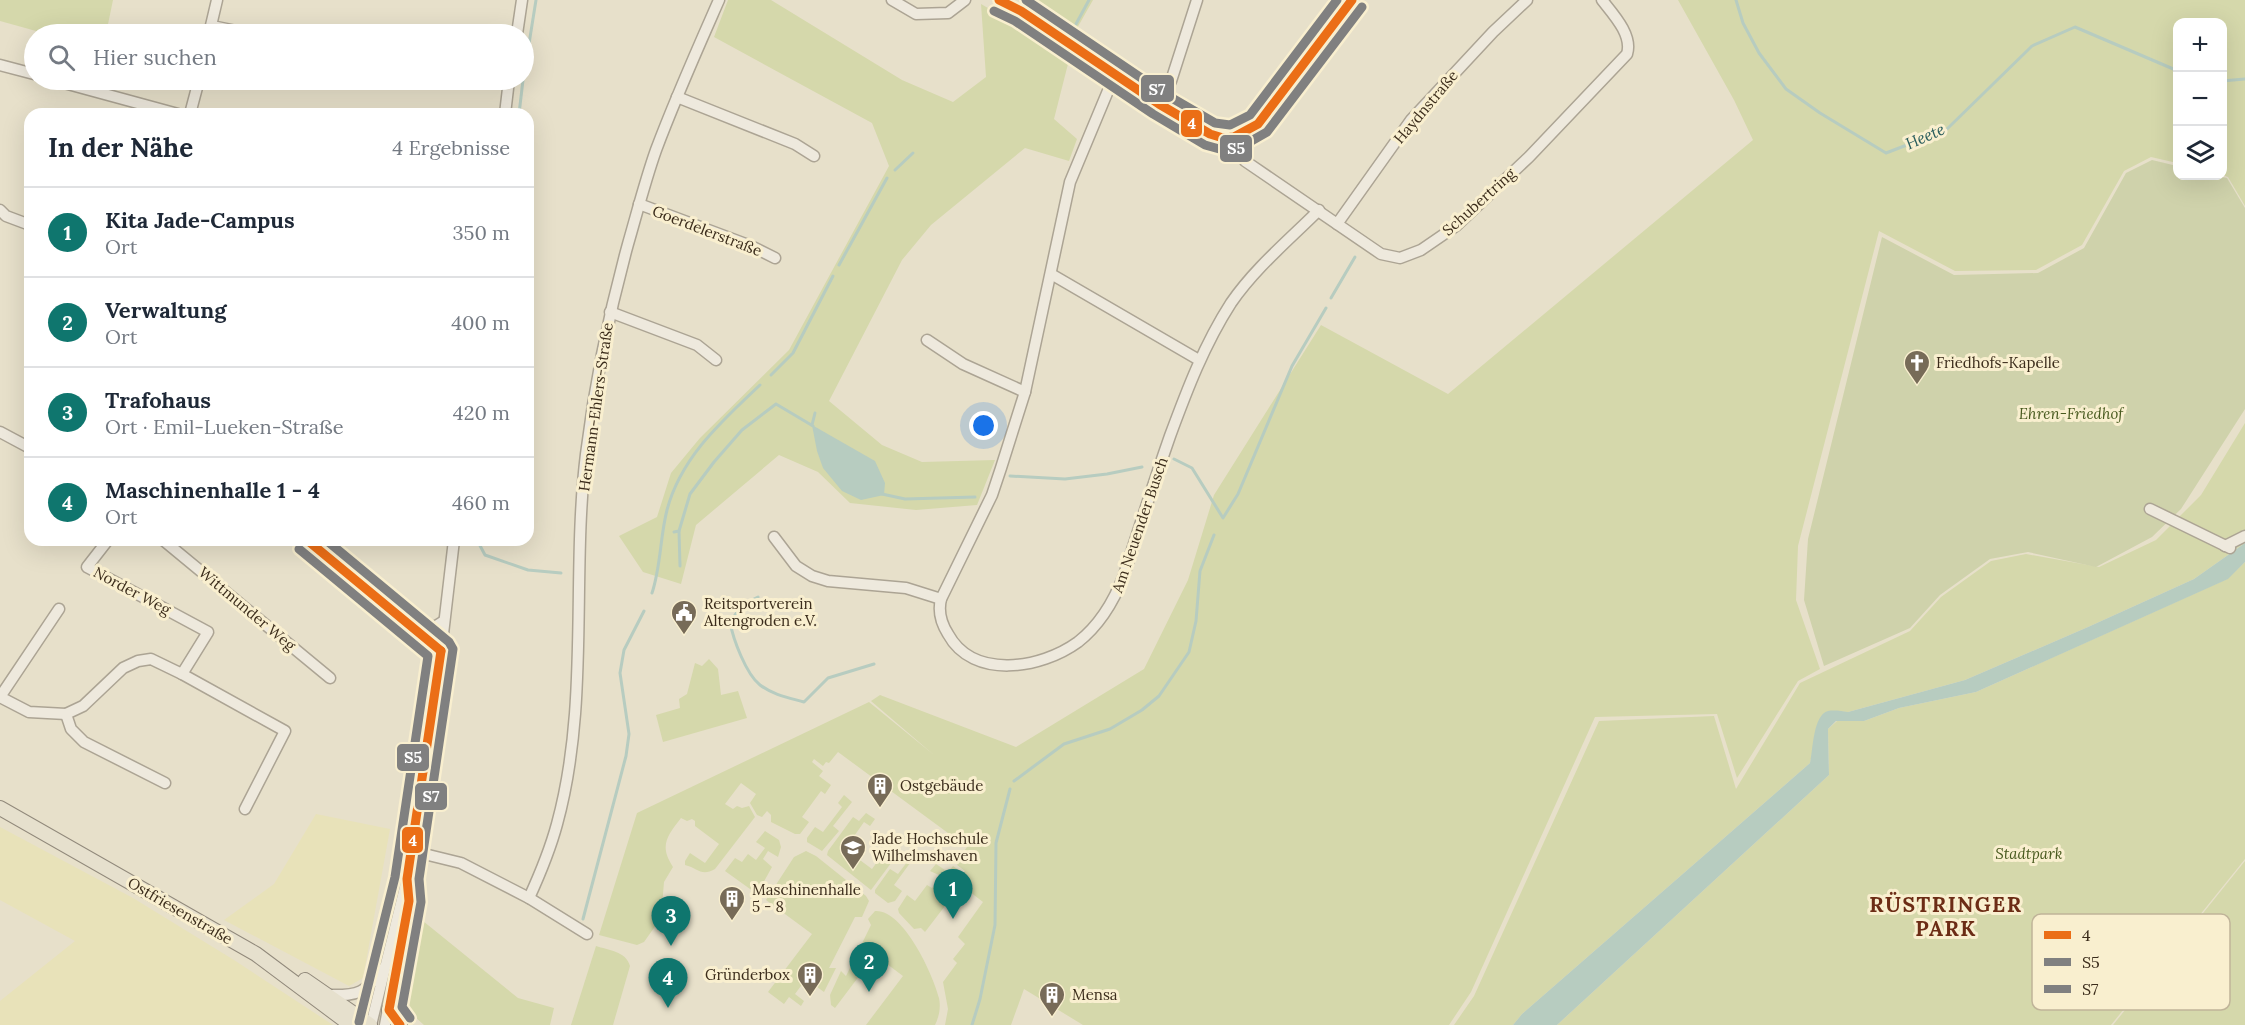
<!DOCTYPE html>
<html lang="de">
<head>
<meta charset="utf-8">
<style>
  body { margin:0; font-family:Lora,serif; background:#f6f6f7; color:#1f2937 }
  .controls { position:absolute; right:18px; top:18px; display:grid; overflow:hidden; border-radius:12px; box-shadow:0 6px 24px #0002 }
  .controls button { width:54px; height:54px; display:grid; place-items:center; padding:0; border:0; border-bottom:2px solid #e0e1e3; background:#fff; color:#1f2937; font:30px sans-serif }
  .you { position:absolute; left:984px; top:426px; width:21px; height:21px; margin:-15px; border:4px solid #fff; border-radius:50%; background:#1a73e8; box-shadow:0 0 0 9px #1a73e833 }
  .badge { display:grid; place-items:center; width:39px; height:39px; border-radius:50%; background:#0f766e; color:#fff; font-size:20px; font-weight:700 }
  .pin { position:absolute; translate:-50% -50px; filter:drop-shadow(0 2px 3px #0008) }
  .pin::after { content:''; position:absolute; top:32px; width:21px; height:18px; background:inherit; clip-path:polygon(0 0,100% 0,50% 100%) }
  .list { margin:0; padding:0; list-style:none }
  h2 { display:flex; justify-content:space-between; align-items:center; height:78px; margin:0; padding:0 24px; font-size:26px }
  h2 small { font-size:20px; font-weight:400; color:#747a83 }
  .list li { display:grid; grid-template-columns:39px 1fr auto; gap:18px; align-items:center; box-sizing:border-box; height:90px; padding:0 24px; border-top:2px solid #e0e1e3 }
  .list b { display:block; font-size:22px; white-space:nowrap }
  .list p { margin:0; font-size:20px; white-space:nowrap; color:#747a83 }
  .list em { font-size:20px; font-style:normal; color:#747a83 }
  .icon { flex:none; width:33px; height:33px; fill:none; stroke:currentColor; stroke-width:2; stroke-linecap:round; stroke-linejoin:round }
  .map { position:relative; flex:none; width:2245px; height:1025px; overflow:hidden }
  .search { position:absolute; background:#fff; box-shadow:0 6px 24px #0002; left:24px; top:24px; width:510px; height:66px; display:flex; align-items:center; gap:15px; box-sizing:border-box; padding:0 21px; border-radius:33px; color:#747a83; font-size:22px }
  .panel { position:absolute; background:#fff; box-shadow:0 6px 24px #0002; left:24px; top:108px; width:510px; height:438px; border-radius:18px }
  .map>svg:first-child { display:block }
</style>
</head>
<body>
<div class="map">
<svg width="2245" height="1025" viewBox="0 0 2245 1025">
  <rect width="100%" height="100%" fill="#e7e0ca"/>
  <g fill="#e8e2b9">
    <path d="M316,814L390,829L363,978L349,986L224,920L274,884Z"/>
    <path d="M0,827L133,898L234,960L333,1025H0V1001L75,941L0,900Z"/>
  </g>
  <g fill="#d5d8ab">
    <path d="M0,0H113L106,34H47L0,21Z"/>
    <path d="M728,0H771L902,80L953,102L986,77L981,4L1070,56L1054,119L1077,139L1069,161L1025,148L931,225L902,260L829,401L882,445L922,462L995,460L977,505L916,510L850,503L818,472L779,455L696,525L681,584L643,572L619,536L657,517L671,473L700,438L789,350L889,166L872,123L714,37Z"/>
    <path d="M1025,0H1093L1076,30Z"/>
    <path d="M1678,0H2245V206L2228,177L2223,175L2222,22H2178L2177,163L2151,157L2124,171L2082,245L2036,270L1955,271L1879,231L1798,546L1796,600L1820,669L1798,681L1737,778L1717,714L1595,717L1471,992L1449,1025H1083L1024,989L1011,1025H945L948,1009L943,982L957,963L953,959L965,944L958,937L983,902L961,885L925,932L921,928L914,929L899,913L898,909L907,895L915,901L927,885L932,888L941,876L930,871L936,864L948,872L953,866L963,873L965,871L957,865L961,859L959,858L967,847L838,752L829,763L826,762L823,766L814,759L812,762L823,771L819,776L831,785L825,794L821,791L802,817L809,822L800,834H795L771,822V815L767,811L762,817L757,815L750,803L756,794L741,783L725,804L733,809L737,806L742,808L749,806L755,817L715,869C701,877 698,868 685,865V861L690,853L705,863L719,844L695,826V821L692,819L687,821L681,818C667,836 659,846 673,867L664,882L661,918L644,942L637,945L599,935L637,813L869,702L934,755L871,701L880,695L1016,747L1144,669L1188,580L1214,495L1321,325L1448,394L1753,140L1734,100Z"/>
    <path d="M2245,423V543L2194,579L2088,627L1965,680L1848,712L1829,711L1813,749L1810,763L1522,1014L1513,1025H1454L1474,996L1599,721L1714,716L1736,789L1800,683L1910,631L1941,597L1991,561L2026,554L2099,567L2156,540L2201,495Z"/>
    <path d="M2245,562V859L2111,1025H1557L1829,775L1828,729L1837,721H1864L1899,708L1976,692L2227,579Z"/>
    <path d="M709,659L718,669L721,695L738,691L747,718L663,742L656,715L680,708L679,699L687,694L695,663L702,666Z"/>
    <path d="M844,795L852,802L833,826L839,831L822,851L807,842V838L815,827L823,832L842,807L838,803Z"/>
    <path d="M866,813L875,819L870,826L864,822L845,849L872,869L891,843L886,838L891,831L900,838L893,846L900,851L871,890L827,855L828,851L853,817L859,821Z"/>
    <path d="M765,831L779,840L781,847L778,857L768,851L763,859L772,867L757,894L725,871L735,858L742,862L748,854L756,860L765,848L756,842Z"/>
    <path d="M917,849L923,854L917,861L913,859L894,885L902,891L895,901L888,903L875,893V890L890,869L898,874Z"/>
    <path d="M806,851L816,856L866,896L869,901L862,917H855L829,968H836L824,992L806,979L795,994L804,1001L801,1006L789,997L784,1004L768,992L812,934L766,900L794,857Z"/>
    <path d="M2245,861V1025H2113Z"/>
    <path d="M875,911C903,909 933,974 939,998C941,1007 939,1017 935,1025H866L903,976L875,955L835,1008L831,1005L830,995L841,971L846,976L871,925L868,919Z"/>
    <path d="M423,921L518,998L554,1008L550,1025H424L405,1008Z"/>
    <path d="M596,946C608,950 626,951 630,966L613,1025H571Z"/>
  </g>
  <path fill="#cfd2ab" d="M2152,160L2177,166L2178,176H2216L2227,178L2245,208V409L2181,509L2152,537L2096,567L2028,552L1990,559L1940,595L1910,628L1824,666L1804,600L1808,539L1882,237L1954,275L2038,273L2084,248L2126,173Z"/>
  <g fill="#b7ccc0">
    <path d="M812,425L875,461L885,483L884,495L861,500L842,491L823,468L817,451Z"/>
    <path d="M2245,543V562L2228,579L1976,692L1899,708L1864,721H1836L1828,729L1829,775L1557,1025H1513L1522,1014L1810,763C1813,750 1813,715 1828,711C1834,710 1842,711 1848,712L1965,680L2088,627L2194,579Z"/>
  </g>
  <g fill="none" stroke-linecap="round" stroke-linejoin="round">
    <g stroke="#b7ccc0" stroke-width="3">
      <path d="M1736,0L1743,23L1759,53L1786,89L1820,113L1886,153L1946,130L2032,46L2075,27L2178,71"/>
      <path d="M1076,24L1089,0"/>
      <path d="M524,75L536,0"/>
      <path d="M2222,81L2245,79"/>
      <path d="M519,114L523,80"/>
      <path d="M895,170L913,153"/>
      <path d="M839,265L887,178"/>
      <path d="M1331,298L1355,257"/>
      <path d="M771,375L793,353L833,276"/>
      <path d="M812,425L815,413"/>
      <path d="M1174,459L1192,468L1223,518L1238,494L1292,366L1326,308"/>
      <path d="M1010,476L1065,479L1107,474L1142,467"/>
      <path d="M882,494L905,499L975,497"/>
      <path d="M679,531L680,566"/>
      <path d="M674,532L679,531L690,494L714,462L742,430L776,404L813,426"/>
      <path d="M477,540L485,555L528,570L561,573"/>
      <path d="M652,593C661,566 660,537 667,510C681,457 722,421 760,385"/>
      <path d="M758,597L742,605L730,622C733,639 746,674 760,685C773,695 790,698 804,702L828,678L874,664"/>
      <path d="M1014,781L1064,744L1110,729L1142,710L1159,696L1189,652L1196,621L1200,571L1214,535"/>
      <path d="M583,919L626,756L629,734L620,673L624,650L644,611"/>
      <path d="M972,1025L980,999L995,925L996,843L1010,789"/>
    </g>
    <defs>
      <g id="minor">
        <path d="M892,0L916,14L948,13L965,0"/>
        <path d="M999,0L1021,11L1159,104L1210,134L1223,138L1234,137L1258,124L1352,0"/>
        <path d="M212,26L251,34"/>
        <path d="M209,34L217,0"/>
        <path d="M517,34L522,0"/>
        <path d="M0,65L34,74"/>
        <path d="M1115,74L1070,182L1025,392L1001,468L992,495L941,599C938,611 941,623 948,634C973,680 1041,669 1078,642C1101,624 1114,601 1124,575C1139,528 1154,482 1170,436C1187,390 1204,345 1231,303C1255,268 1289,240 1319,210"/>
        <path d="M53,80L178,114"/>
        <path d="M677,97L795,144L814,156"/>
        <path d="M1159,104L1171,81L1197,0"/>
        <path d="M190,114L199,80"/>
        <path d="M505,114L509,80"/>
        <path d="M1234,137L1245,161L1381,254L1400,258L1421,250L1456,226L1529,157L1627,54C1633,35 1613,14 1602,0"/>
        <path d="M639,204L751,246L775,258"/>
        <path d="M0,210L6,216L30,225"/>
        <path d="M1337,224L1411,120L1493,32L1527,0"/>
        <path d="M1051,274L1199,360"/>
        <path d="M610,312L697,345L716,360"/>
        <path d="M927,340L963,364L1025,392"/>
        <path d="M0,432L30,448"/>
        <path d="M2150,509L2230,548"/>
        <path d="M774,537L796,566L812,576L828,581L906,588L941,599"/>
        <path d="M108,540L87,567L208,632L182,674"/>
        <path d="M163,540L330,678"/>
        <path d="M307,540L441,651"/>
        <path d="M2225,546L2245,536"/>
        <path d="M59,609L0,697L29,712L66,714L83,706L123,668L138,661L151,659L182,674L285,731L245,809"/>
        <path d="M416,629L436,626L444,621"/>
        <path d="M66,714L71,729L84,742L165,783"/>
        <path d="M412,851L461,863L529,898L587,934"/>
        <path d="M529,898C540,874 550,850 557,824C590,704 571,576 586,454C595,382 609,313 628,244C637,213 645,181 656,150C675,99 697,50 719,0"/>
        <path d="M328,995C359,996 365,993 384,968"/>
        <path d="M371,1025L407,879L441,651L454,540"/>
        <path d="M385,1025L409,897"/>
      </g>
      <g id="major">
        <path d="M0,808L256,954L351,1025"/>
        <path d="M305,980L370,1025"/>
        <path d="M389,1010L400,1025"/>
      </g>
    </defs>
    <use href="#minor" stroke="#aca494" stroke-width="13"/>
    <use href="#major" stroke="#91897b" stroke-width="16"/>
    <use href="#minor" stroke="#eee9dd" stroke-width="10"/>
    <use href="#major" stroke="#e6e0cd" stroke-width="14"/>
    <defs>
      <g id="bus-1">
        <path d="M999,0L1021,11L1159,104L1210,134L1223,138L1234,137L1258,124L1352,0"/>
        <path d="M307,540L441,651"/>
        <path d="M400,1025L389,1010L409,901L407,879L441,651"/>
      </g>
      <g id="bus-2">
        <path d="M994,11L1015,21L1153,114L1205,145L1223,150L1239,148L1267,132L1362,7"/>
        <path d="M299,549L428,656L395,877L359,1022"/>
      </g>
      <g id="bus-3">
        <path d="M1026,0L1165,94L1215,123L1230,125L1250,115L1337,0"/>
        <path d="M326,540L449,642L453,649L419,879L421,902L402,1007L410,1018"/>
      </g>
    </defs>
    <use href="#bus-1" stroke="#f9efcf" stroke-width="14"/>
    <use href="#bus-2" stroke="#f9efcf" stroke-width="14"/>
    <use href="#bus-3" stroke="#f9efcf" stroke-width="14"/>
    <use href="#bus-1" stroke="#eb6e16" stroke-width="9"/>
    <use href="#bus-2" stroke="#808080" stroke-width="9"/>
    <use href="#bus-3" stroke="#808080" stroke-width="9"/>
  </g>
  <defs>
    <symbol id="church-pin" viewBox="-11 -11 22 30"><path d="M0 17L-7.5 6A9.5 9.5 0 1 1 7.5 6Z" fill="#776b58" stroke="#f9efcf"/><path d="M-1.2-6h2.4v3.5h3.3v2.4h-3.3V6h-2.4V-.1h-3.3v-2.4h3.3Z" fill="#fff"/></symbol>
    <symbol id="civic-pin" viewBox="-11 -11 22 30"><path d="M0 17L-7.5 6A9.5 9.5 0 1 1 7.5 6Z" fill="#776b58" stroke="#f9efcf"/><path d="M-.6-6.5H3V-4.5H.6V-3L4-1V1h2V6H-6V1h2V-1L-.6-3ZM-1.2 2.5V6h2.4V2.5Z" fill="#fff"/></symbol>
    <symbol id="building-pin" viewBox="-11 -11 22 30"><path d="M0 17L-7.5 6A9.5 9.5 0 1 1 7.5 6Z" fill="#776b58" stroke="#f9efcf"/><path d="M-4-6H4V6H1V3H-1V6H-4ZM-2.5-4.3h1.7v1.8h-1.7ZM.8-4.3h1.7v1.8H.8ZM-2.5-1h1.7V.8h-1.7ZM.8-1h1.7V.8H.8Z" fill="#fff"/></symbol>
    <symbol id="university-pin" viewBox="-11 -11 22 30"><path d="M0 17L-7.5 6A9.5 9.5 0 1 1 7.5 6Z" fill="#776b58" stroke="#f9efcf"/><path d="M0-5L7-2L0 1L-7-2ZM-4 1L0 2.5L4 1V4Q0 6-4 4Z" fill="#fff"/></symbol>
  </defs>
  <g fill-rule="evenodd">
    <use href="#church-pin" x="1902" y="348" width="30" height="40"/>
    <use href="#civic-pin" x="669" y="598" width="30" height="40"/>
    <use href="#building-pin" x="865" y="771" width="30" height="40"/>
    <use href="#university-pin" x="838" y="833" width="30" height="40"/>
    <use href="#building-pin" x="717" y="884" width="30" height="40"/>
    <use href="#building-pin" x="795" y="960" width="30" height="40"/>
    <use href="#building-pin" x="1037" y="980" width="30" height="40"/>
  </g>
  <g text-anchor="middle" stroke-width="6" stroke-linejoin="round" paint-order="stroke">
    <g font-size="15" fill="#3b2c1b" stroke="#f9efcf">
      <text transform="translate(1426 107) rotate(-50)" y="5">Haydnstraße</text>
      <text transform="translate(1479 202) rotate(-42)" y="5">Schubertring</text>
      <text transform="translate(707 231) rotate(21)" y="5">Goerdelerstraße</text>
      <text transform="translate(596 407) rotate(-82)" y="5">Hermann-Ehlers-Straße</text>
      <text transform="translate(1140 525) rotate(-71)" y="5">Am Neuender Busch</text>
      <text transform="translate(132 591) rotate(28)" y="5">Norder Weg</text>
      <text transform="translate(247 609) rotate(40)" y="5">Wittmunder Weg</text>
      <text transform="translate(180 911) rotate(30)" y="5">Ostfriesenstraße</text>
    </g>
    <g font-size="15" fill="#3b2c1b" stroke="#f9efcf" text-anchor="start">
      <text x="1936" y="368">Friedhofs-Kapelle</text>
      <text x="704" y="609">Reitsportverein<tspan x="704" dy="17">Altengroden e.V.</tspan></text>
      <text x="900" y="791">Ostgebäude</text>
      <text x="872" y="844">Jade Hochschule<tspan x="872" dy="17">Wilhelmshaven</tspan></text>
      <text x="752" y="895">Maschinenhalle<tspan x="752" dy="17">5 - 8</tspan></text>
      <text x="790" y="980" text-anchor="end">Gründerbox</text>
      <text x="1072" y="1000">Mensa</text>
    </g>
    <g font-size="15" font-style="italic" fill="#485a1f" stroke="#f9efcf">
      <text x="2071" y="419">Ehren-Friedhof</text>
      <text x="2029" y="859">Stadtpark</text>
    </g>
    <g font-size="16" font-style="italic" fill="#285c5c" stroke="#f9efcf">
      <text transform="translate(1925 136) rotate(-24)" y="6">Heete</text>
    </g>
    <g font-size="21" font-weight="bold" letter-spacing="1.5" fill="#6c2c15" stroke="#f9efcf">
      <text x="1946" y="912">RÜSTRINGER<tspan x="1946" dy="24">PARK</tspan></text>
    </g>
  </g>
  <rect x="2032" y="914" width="198" height="96" rx="9" fill="#f9efcf" stroke="#c0b499" stroke-width="1.5"/>
  <rect x="2044" y="931" width="27" height="8" fill="#eb6e16"/>
  <rect x="2044" y="958" width="27" height="8" fill="#808080"/>
  <rect x="2044" y="985" width="27" height="8" fill="#808080"/>
  <g font-size="16" fill="#3b2c1b">
    <text x="2082" y="941">4</text>
    <text x="2082" y="968">S5</text>
    <text x="2082" y="995">S7</text>
  </g>
  <g stroke="#f9efcf" stroke-width="2">
    <rect x="1140" y="74" width="35" height="29" rx="6" fill="#808080"/>
    <rect x="1180" y="109" width="23" height="29" rx="6" fill="#eb6e16"/>
    <rect x="1219" y="134" width="34" height="29" rx="6" fill="#808080"/>
    <rect x="396" y="743" width="34" height="29" rx="6" fill="#808080"/>
    <rect x="414" y="782" width="34" height="29" rx="6" fill="#808080"/>
    <rect x="401" y="826" width="23" height="28" rx="6" fill="#eb6e16"/>
  </g>
  <g font-size="16" text-anchor="middle" font-weight="bold" fill="#fff">
    <text x="1157" y="95">S7</text>
    <text x="1192" y="129">4</text>
    <text x="1236" y="154">S5</text>
    <text x="413" y="763">S5</text>
    <text x="431" y="802">S7</text>
    <text x="413" y="846">4</text>
  </g>
</svg>
<div class="controls">
<button>+</button>
<button>−</button>
<button><svg class="icon" aria-label="layers" viewBox="0 0 24 24"><path d="M12 4l9 5-9 5-9-5zM3 14l9 5 9-5"/></svg></button>
</div>
<div class="you"></div>
<div class="pin badge" style="left:953px;top:919px">1</div>
<div class="pin badge" style="left:869px;top:992px">2</div>
<div class="pin badge" style="left:671px;top:946px">3</div>
<div class="pin badge" style="left:668px;top:1008px">4</div>
<div class="search"><svg class="icon" aria-label="search" viewBox="0 0 24 24"><circle cx="10" cy="10" r="6"/><path d="M15 15l6 6"/></svg>Hier suchen</div>
<section class="panel">
<h2>In der Nähe<small>4 Ergebnisse</small></h2>
<ul class="list">
<li><span class="badge">1</span><div><b>Kita Jade-Campus</b><p>Ort</p></div><em>350 m</em></li>
<li><span class="badge">2</span><div><b>Verwaltung</b><p>Ort</p></div><em>400 m</em></li>
<li><span class="badge">3</span><div><b>Trafohaus</b><p>Ort · Emil-Lueken-Straße</p></div><em>420 m</em></li>
<li><span class="badge">4</span><div><b>Maschinenhalle 1 - 4</b><p>Ort</p></div><em>460 m</em></li>
</ul>
</section>
</div>
</body>
</html>
